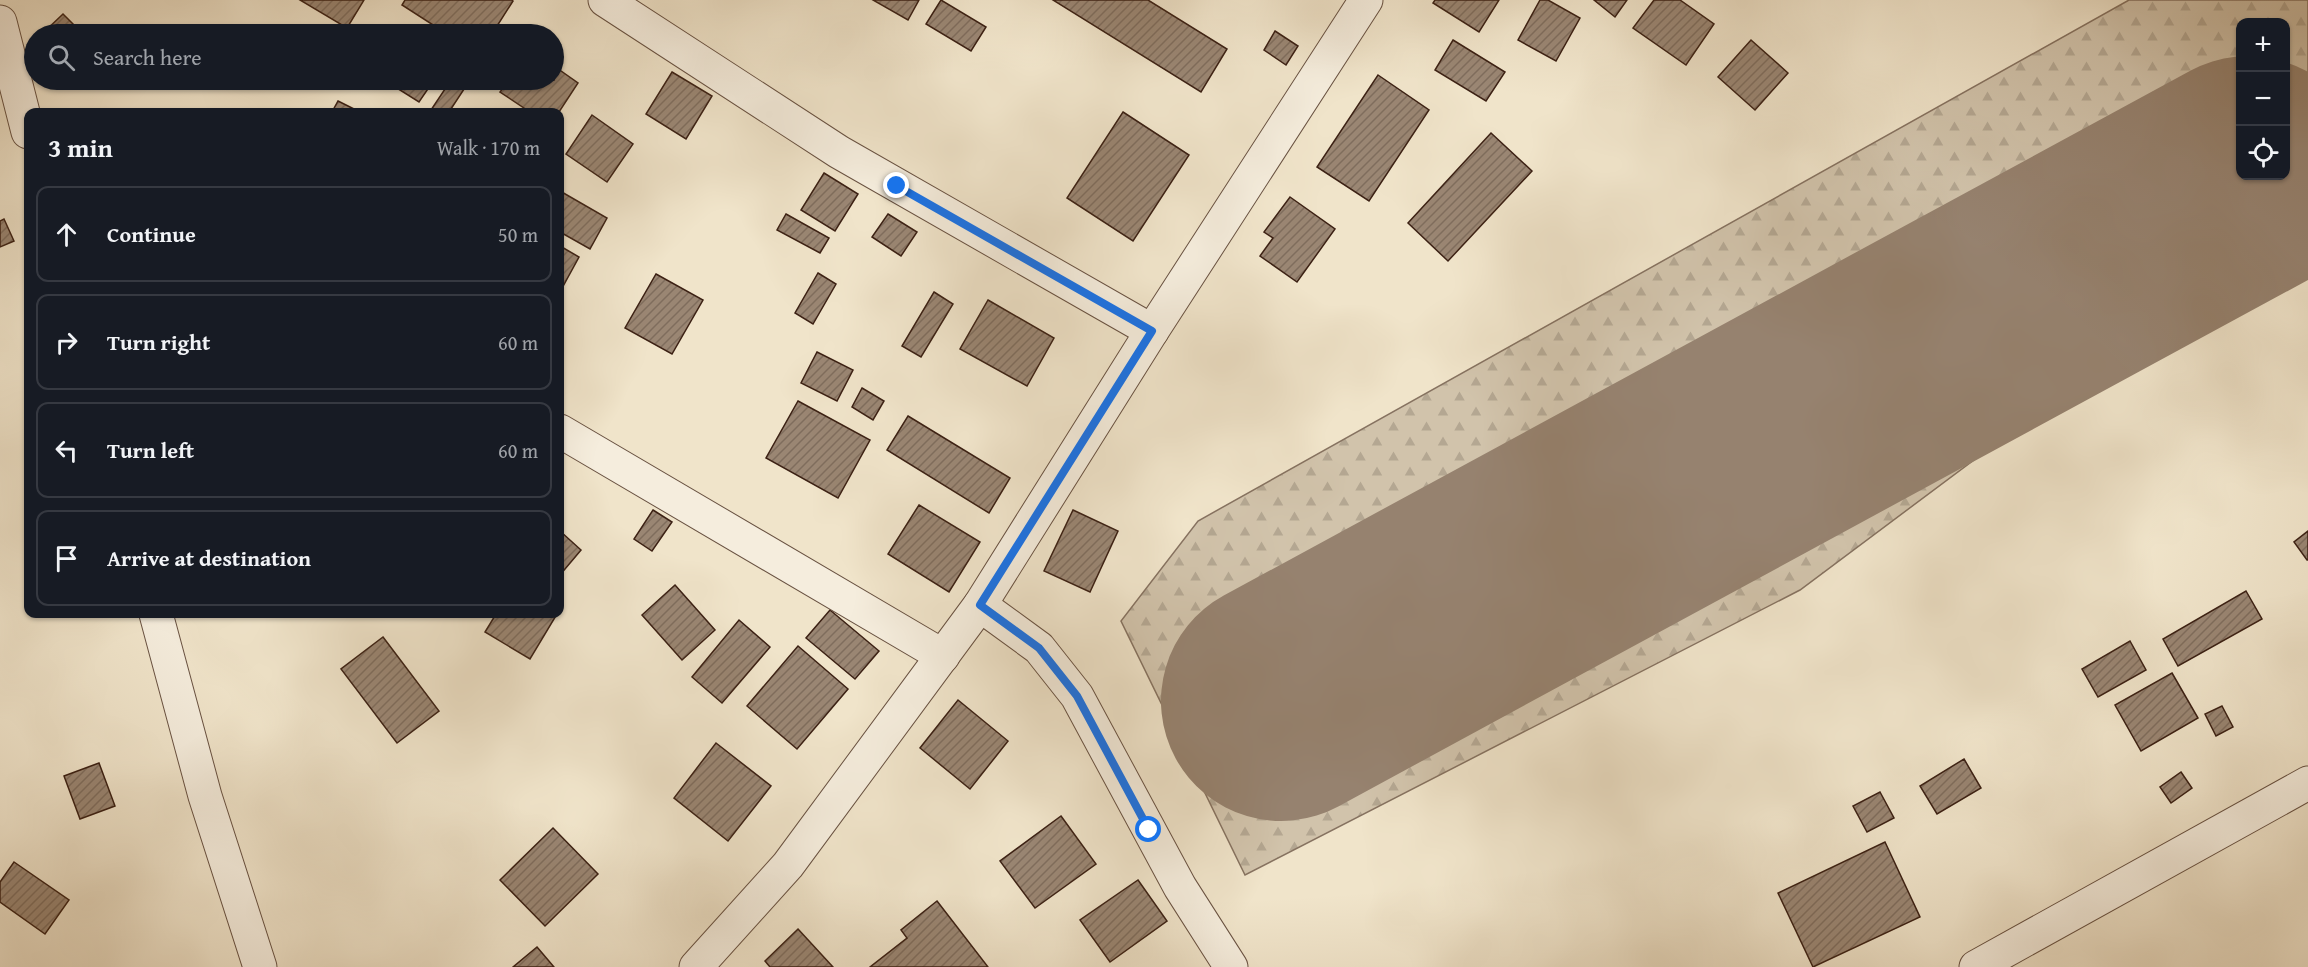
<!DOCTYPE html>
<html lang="en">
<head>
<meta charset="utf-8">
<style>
  body { margin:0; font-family:"Gentium Book Plus",serif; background:#20242c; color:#f1f3f6 }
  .controls { position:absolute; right:18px; top:18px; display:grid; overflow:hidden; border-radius:12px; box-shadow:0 2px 4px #0004 }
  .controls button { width:54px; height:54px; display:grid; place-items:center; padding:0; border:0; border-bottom:2px solid #363941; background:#171b24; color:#f1f3f6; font:30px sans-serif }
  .stop { position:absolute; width:18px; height:18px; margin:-14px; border:4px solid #1a73e8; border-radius:50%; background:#fff }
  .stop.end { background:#1a73e8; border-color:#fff; box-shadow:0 2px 6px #0008 }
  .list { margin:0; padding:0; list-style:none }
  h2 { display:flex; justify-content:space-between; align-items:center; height:78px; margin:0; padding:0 24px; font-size:26px }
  h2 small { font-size:20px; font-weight:400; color:#9ea1a6 }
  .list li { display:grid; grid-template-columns:39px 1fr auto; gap:18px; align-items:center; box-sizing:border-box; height:96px; margin:0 12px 12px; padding:0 12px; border:2px solid #363941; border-radius:12px }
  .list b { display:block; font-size:22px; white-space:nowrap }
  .list em { font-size:20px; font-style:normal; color:#9ea1a6 }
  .icon { flex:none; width:33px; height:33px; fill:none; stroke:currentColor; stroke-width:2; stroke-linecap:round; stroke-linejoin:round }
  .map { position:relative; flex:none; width:2308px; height:967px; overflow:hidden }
  .search { position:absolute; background:#171b24; box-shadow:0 2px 4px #0004; left:24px; top:24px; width:540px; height:66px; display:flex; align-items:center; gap:15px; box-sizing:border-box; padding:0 21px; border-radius:33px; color:#9ea1a6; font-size:22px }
  .panel { position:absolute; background:#171b24; box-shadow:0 2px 4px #0004; left:24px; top:108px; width:540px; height:510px; border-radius:12px }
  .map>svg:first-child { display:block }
</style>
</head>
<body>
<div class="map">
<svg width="2308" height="967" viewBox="0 0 2308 967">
  <defs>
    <pattern id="forest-firs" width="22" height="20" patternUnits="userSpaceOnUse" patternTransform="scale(1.5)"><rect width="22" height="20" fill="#d1c3ab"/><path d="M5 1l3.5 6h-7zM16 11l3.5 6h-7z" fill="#b4a792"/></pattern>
    <pattern id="building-hatch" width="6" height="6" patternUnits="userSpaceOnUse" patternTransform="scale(1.5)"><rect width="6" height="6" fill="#9a8673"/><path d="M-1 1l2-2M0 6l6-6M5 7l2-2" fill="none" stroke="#7f6d5d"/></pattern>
  </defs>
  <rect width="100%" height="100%" fill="#f0e4ca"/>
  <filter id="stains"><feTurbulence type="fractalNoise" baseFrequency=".00333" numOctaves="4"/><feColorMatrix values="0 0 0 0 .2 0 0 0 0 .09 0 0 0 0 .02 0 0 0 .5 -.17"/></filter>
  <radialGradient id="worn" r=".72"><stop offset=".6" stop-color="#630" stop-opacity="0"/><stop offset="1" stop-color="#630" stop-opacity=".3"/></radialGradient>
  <path fill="url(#forest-firs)" stroke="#867260" stroke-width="1.5" fill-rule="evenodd" d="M2129,0H2308V257L2093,371L1800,590L1245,875L1121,621L1198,521ZM2240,22H2286V176H2240Z"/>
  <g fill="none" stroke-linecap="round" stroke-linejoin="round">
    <path stroke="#96826f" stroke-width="240" d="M1281,701L2248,176"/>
  </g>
  <g fill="url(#building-hatch)" stroke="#3c2114" stroke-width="1.5">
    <path d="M300,0H364L347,28Z"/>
    <path d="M405,0H512L513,1L492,34H447L402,5Z"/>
    <path d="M873,0H919L908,20Z"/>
    <path d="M941,0L986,27L971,51L926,24Z"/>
    <path d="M1053,0H1148L1227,49L1201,92Z"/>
    <path d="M1435,0H1499L1479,32L1433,3Z"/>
    <path d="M1540,0H1548L1580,18L1556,61L1518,40Z"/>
    <path d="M1594,0H1627L1615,17Z"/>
    <path d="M1654,0H1680L1714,24L1686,65L1633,28Z"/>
    <path d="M63,14L83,34H42Z"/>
    <path d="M1275,31L1298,46L1286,65L1264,50Z"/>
    <path d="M1453,40L1505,72L1486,101L1435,70Z"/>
    <path d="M1751,40L1788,73L1755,110L1718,77Z"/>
    <path d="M554,66L578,83L559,112H530L500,92L509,80H554Z"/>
    <path d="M672,72L712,96L686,139L646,114Z"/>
    <path d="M1378,75L1429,110L1369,201L1317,167Z"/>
    <path d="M384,80H434L419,102Z"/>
    <path d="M451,80H470L449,112H435L431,110Z"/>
    <path d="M338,101L360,112H332Z"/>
    <path d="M1123,112L1189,155L1133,241L1067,198Z"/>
    <path d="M592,115L633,144L607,182L566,154Z"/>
    <path d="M1491,133L1532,171L1448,261L1408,223Z"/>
    <path d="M824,173L858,194L835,231L801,210Z"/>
    <path d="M560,191L607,218L590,249L560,232Z"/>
    <path d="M1290,197L1335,229L1297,282L1260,256L1273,238L1264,232Z"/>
    <path d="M786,214L829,238L820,253L777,230Z"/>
    <path d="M888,214L917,232L901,256L872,237Z"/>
    <path d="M4,219L14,241L0,247V221Z"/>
    <path d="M560,246L579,257L561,290L560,289Z"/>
    <path d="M818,273L836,284L813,324L795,313Z"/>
    <path d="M656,274L703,300L672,354L625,328Z"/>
    <path d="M934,292L953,304L921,357L902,346Z"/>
    <path d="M988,300L1054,338L1027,386L960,349Z"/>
    <path d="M817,352L853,370L837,401L801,383Z"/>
    <path d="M862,388L884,401L873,420L852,407Z"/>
    <path d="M798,401L870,440L838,498L766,458Z"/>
    <path d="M908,416L1010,478L989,513L887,450Z"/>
    <path d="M919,505L980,542L949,592L888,554Z"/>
    <path d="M653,510L672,522L652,551L634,539Z"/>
    <path d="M1073,510L1118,531L1090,592L1044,571Z"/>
    <path d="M560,531L581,550L560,575Z"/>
    <path d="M2308,531V560H2307L2294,542Z"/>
    <path d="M675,585L715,630L682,660L642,615Z"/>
    <path d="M2246,591L2262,619L2178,666L2163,639Z"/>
    <path d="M830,610L879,651L855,679L806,638Z"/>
    <path d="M496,614H557L530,659L485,632Z"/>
    <path d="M739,620L770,647L722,703L692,677Z"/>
    <path d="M383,637L439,711L397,743L341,669Z"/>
    <path d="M2130,641L2146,670L2098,697L2082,669Z"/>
    <path d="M798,646L848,689L797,749L747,706Z"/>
    <path d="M2172,673L2198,718L2141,751L2115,705Z"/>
    <path d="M958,700L1008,741L970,789L920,748Z"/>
    <path d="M2222,706L2233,727L2216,736L2205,714Z"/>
    <path d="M716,743L771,786L728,841L674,798Z"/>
    <path d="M1964,759L1981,788L1937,814L1920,786Z"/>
    <path d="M99,763L115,806L80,819L64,776Z"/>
    <path d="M2181,772L2192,788L2171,803L2160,787Z"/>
    <path d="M1880,792L1894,818L1867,832L1853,806Z"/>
    <path d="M1061,816L1096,864L1035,908L1000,861Z"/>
    <path d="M553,828L598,874L545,926L500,880Z"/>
    <path d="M1885,842L1920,917L1813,967L1778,893Z"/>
    <path d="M14,862L69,900L45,934L0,902V882Z"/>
    <path d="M1138,880L1167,921L1110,962L1080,920Z"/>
    <path d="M937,901L988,967H870L907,938L901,930Z"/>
    <path d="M798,929L833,967H770L765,961Z"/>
    <path d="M537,947L554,967H513Z"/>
  </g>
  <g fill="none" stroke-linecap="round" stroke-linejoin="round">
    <defs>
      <g id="minor">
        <path d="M605,0L839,152L1152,331"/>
        <path d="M0,22L28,132"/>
        <path d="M560,431L943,656"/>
        <path d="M980,605L1039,648L1077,696L1180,887L1231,967"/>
        <path d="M156,614L205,796L260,967"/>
        <path d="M696,967L788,865L980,605L1152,331L1366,0"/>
        <path d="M1976,967L2308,783"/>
      </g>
    </defs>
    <use href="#minor" stroke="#695242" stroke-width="35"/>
    <use href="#minor" stroke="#f5eddd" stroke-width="33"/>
  </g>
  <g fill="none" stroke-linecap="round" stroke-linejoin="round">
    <path stroke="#1a73e8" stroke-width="8" d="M897,186L1152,331L980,605L1039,648L1077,696L1149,830"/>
  </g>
  <rect width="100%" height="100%" filter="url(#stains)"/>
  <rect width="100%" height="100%" fill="url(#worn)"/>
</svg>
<div class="controls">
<button>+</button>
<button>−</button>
<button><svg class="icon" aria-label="locate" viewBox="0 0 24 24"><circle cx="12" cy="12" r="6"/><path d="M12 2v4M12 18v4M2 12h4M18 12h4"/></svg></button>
</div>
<div class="stop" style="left:1149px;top:830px"></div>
<div class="stop end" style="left:897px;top:186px"></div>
<div class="search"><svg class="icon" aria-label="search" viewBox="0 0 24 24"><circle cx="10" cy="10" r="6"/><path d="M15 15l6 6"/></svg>Search here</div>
<section class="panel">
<h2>3 min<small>Walk · 170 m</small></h2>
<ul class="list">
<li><svg class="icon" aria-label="ahead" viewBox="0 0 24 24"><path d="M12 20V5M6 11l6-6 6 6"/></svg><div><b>Continue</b></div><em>50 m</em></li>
<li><svg class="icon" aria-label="right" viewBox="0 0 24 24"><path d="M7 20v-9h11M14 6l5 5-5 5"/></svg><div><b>Turn right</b></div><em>60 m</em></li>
<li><svg class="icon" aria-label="left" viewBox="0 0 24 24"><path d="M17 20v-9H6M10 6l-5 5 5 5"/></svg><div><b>Turn left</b></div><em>60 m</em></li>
<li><svg class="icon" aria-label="arrive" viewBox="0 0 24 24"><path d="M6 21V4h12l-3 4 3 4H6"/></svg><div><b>Arrive at destination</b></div></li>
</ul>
</section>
</div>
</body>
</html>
